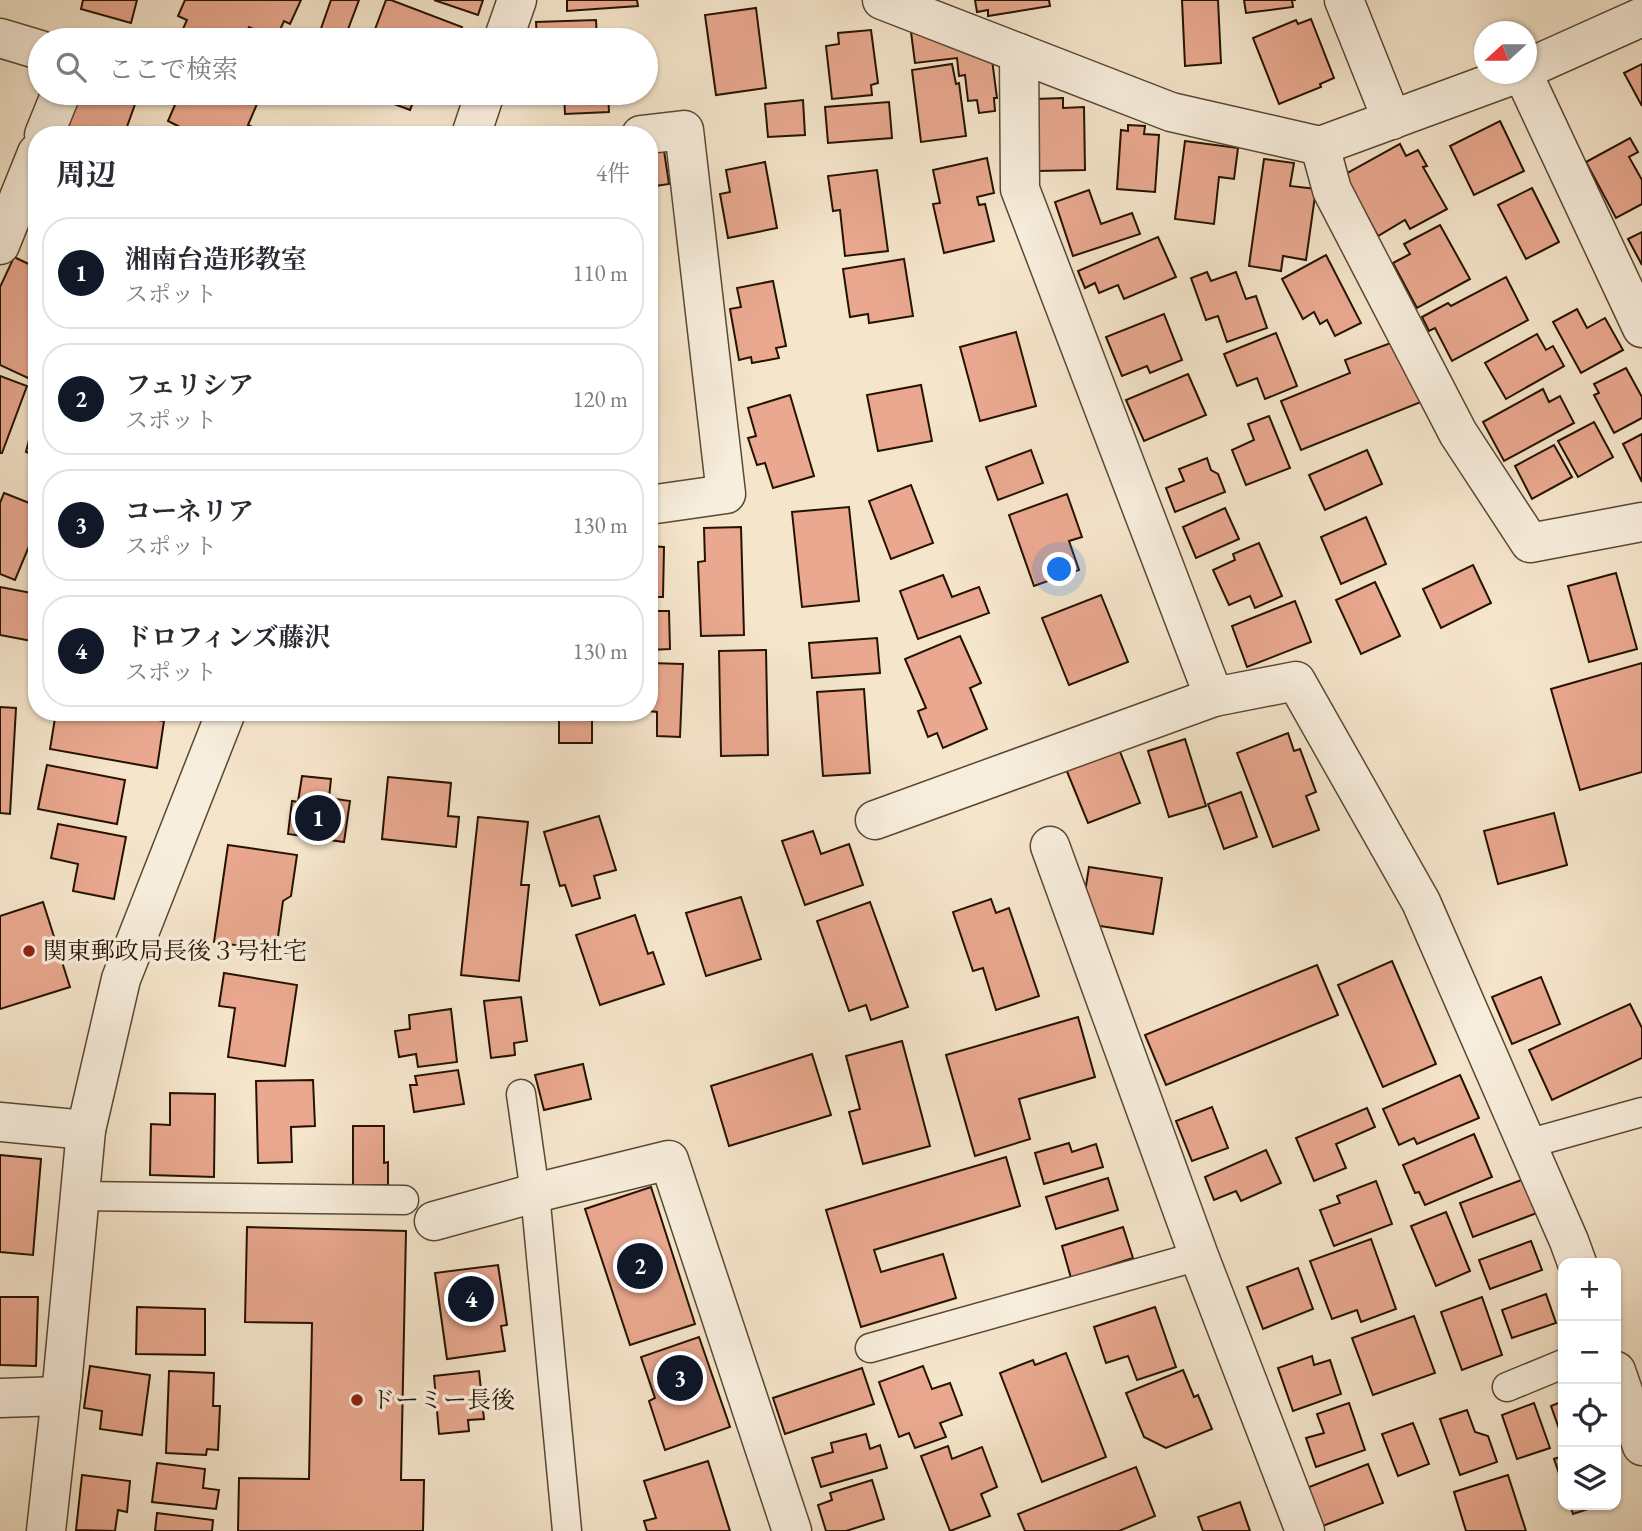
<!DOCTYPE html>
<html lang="ja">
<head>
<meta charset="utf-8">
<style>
  body { margin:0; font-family:"EB Garamond","Noto Serif JP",serif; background:#f2f2f3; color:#2b2b33 }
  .controls { position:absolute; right:21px; bottom:21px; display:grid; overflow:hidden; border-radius:14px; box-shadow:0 2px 5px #0004 }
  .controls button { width:63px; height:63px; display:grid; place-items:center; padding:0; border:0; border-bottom:2px solid #e1e1e2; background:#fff; color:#2b2b33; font:35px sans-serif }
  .compass { position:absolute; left:1474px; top:21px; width:63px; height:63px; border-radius:50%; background:#fff; box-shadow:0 2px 5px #0004; rotate:249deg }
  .you { position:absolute; left:1060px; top:570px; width:24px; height:24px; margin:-18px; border:5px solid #fff; border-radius:50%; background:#1a73e8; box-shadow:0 0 0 10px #1a73e833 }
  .badge { display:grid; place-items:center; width:46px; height:46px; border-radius:50%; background:#111827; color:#fff; font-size:23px; font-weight:700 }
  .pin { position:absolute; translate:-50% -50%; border:4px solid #fff; box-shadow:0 2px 7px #0006 }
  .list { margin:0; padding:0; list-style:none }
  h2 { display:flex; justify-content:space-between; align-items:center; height:91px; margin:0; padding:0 28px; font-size:30px }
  h2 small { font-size:23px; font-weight:400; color:#7c7c81 }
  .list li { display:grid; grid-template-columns:46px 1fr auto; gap:21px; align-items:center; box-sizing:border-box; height:112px; margin:0 14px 14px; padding:0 14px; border:2px solid #e1e1e2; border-radius:28px }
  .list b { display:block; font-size:26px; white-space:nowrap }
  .list p { margin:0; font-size:23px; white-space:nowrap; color:#7c7c81 }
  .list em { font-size:23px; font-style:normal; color:#7c7c81 }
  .icon { flex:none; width:38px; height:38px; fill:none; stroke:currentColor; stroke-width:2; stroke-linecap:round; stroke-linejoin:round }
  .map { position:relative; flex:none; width:1642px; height:1531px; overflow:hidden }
  .search { position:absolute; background:#fff; box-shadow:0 2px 5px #0004; left:28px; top:28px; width:630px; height:77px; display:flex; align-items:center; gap:18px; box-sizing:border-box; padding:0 24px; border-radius:38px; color:#7c7c81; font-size:26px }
  .panel { position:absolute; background:#fff; box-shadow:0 2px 5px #0004; left:28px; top:126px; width:630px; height:595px; border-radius:28px }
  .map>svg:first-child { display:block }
</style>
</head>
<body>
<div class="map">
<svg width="1642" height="1531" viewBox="0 0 1642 1531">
  <rect width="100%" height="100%" fill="#f5e5cb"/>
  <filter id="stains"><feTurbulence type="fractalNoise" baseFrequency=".00286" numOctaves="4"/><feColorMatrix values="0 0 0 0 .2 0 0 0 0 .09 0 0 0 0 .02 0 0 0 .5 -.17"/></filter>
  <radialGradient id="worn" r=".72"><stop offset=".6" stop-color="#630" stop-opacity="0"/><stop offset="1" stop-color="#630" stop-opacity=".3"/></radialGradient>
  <g fill="#e9a88f" stroke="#251300" stroke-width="2">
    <path d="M83,0H137L131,23L81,9Z"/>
    <path d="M185,0H301L290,24L284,21L276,39L249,27L243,40H178L187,20L178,16Z"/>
    <path d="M331,0H359L344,40H317Z"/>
    <path d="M386,0H391L462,27L457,40H423L403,33L401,40H371Z"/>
    <path d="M434,0H483L478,15Z"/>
    <path d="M567,0H637L638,6L567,11Z"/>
    <path d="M975,0H1049L1050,6L988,16V10L977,12Z"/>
    <path d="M1182,0H1218L1221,63L1185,66Z"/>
    <path d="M1244,0H1296H1292L1293,7L1246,13Z"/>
    <path d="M756,8L766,88L716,95L705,15Z"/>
    <path d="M1311,19L1334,78L1320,84L1321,87L1279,104L1253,38L1296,20L1298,24Z"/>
    <path d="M596,20L597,40H537L536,22Z"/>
    <path d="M939,28L991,52L997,98H994L995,111L979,113L977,100L968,101L965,75L959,76L957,58L915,63L911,32Z"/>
    <path d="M871,30L878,83L871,85L872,95L832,99L826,46L839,44L838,33Z"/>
    <path d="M952,64L956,84L959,83L966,136L921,142L912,70Z"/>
    <path d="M1642,64V106L1624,73Z"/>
    <path d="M95,93H139L124,135H63L78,94L92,100Z"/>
    <path d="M180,93H243L241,98L257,104L248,125L270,135H179L182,128L168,121Z"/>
    <path d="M365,93H417L410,110Z"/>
    <path d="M564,93H608L609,112L565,114Z"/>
    <path d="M1063,98V108L1084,107L1085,170L1038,171L1035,99Z"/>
    <path d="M803,100L805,135L768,137L765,104Z"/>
    <path d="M889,102L892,138L828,143L825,107Z"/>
    <path d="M1500,121L1524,171L1474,195L1450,146Z"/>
    <path d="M1128,125L1145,126L1144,134L1159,135L1155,192L1117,189L1121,130L1128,131Z"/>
    <path d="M1630,138L1638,152L1629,157L1642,180V204L1616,218L1586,162Z"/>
    <path d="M1185,141L1238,148L1234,179L1219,177L1214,224L1175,219Z"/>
    <path d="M663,144L669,184L649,187V146Z"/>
    <path d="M1400,144L1406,156L1418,150L1427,166L1423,167L1447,209L1410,229L1405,220L1378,236L1344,175Z"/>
    <path d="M987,158L994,193L977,197L979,205L985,204L994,241L944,253L933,204L940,203L933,170Z"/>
    <path d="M1264,159L1294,163L1290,186L1316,189L1306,260L1283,256L1281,271L1249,266Z"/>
    <path d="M765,162L777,228L728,238L720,194L730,192L726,170Z"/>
    <path d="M877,170L888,251L845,256L840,210L833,211L828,176Z"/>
    <path d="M1532,188L1559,242L1526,259L1498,205Z"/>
    <path d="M1089,190L1101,224L1132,213L1140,234L1073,256L1055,202Z"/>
    <path d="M1440,225L1470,279L1417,308L1393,263L1410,254L1404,244Z"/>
    <path d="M1642,232V265L1628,239Z"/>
    <path d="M1158,237L1176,277L1124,299L1118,285L1099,293L1095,283L1085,288L1078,271Z"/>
    <path d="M1326,255L1361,323L1335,336L1327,320L1320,324L1314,312L1303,319L1282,279Z"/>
    <path d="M14,257L37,268V365L30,379L0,365V287Z"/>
    <path d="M904,259L913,316L869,323L868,314L850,317L843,269Z"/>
    <path d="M1207,272L1211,281L1236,272L1246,299L1256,296L1267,328L1227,342L1218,316L1206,320L1191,278Z"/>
    <path d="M1506,277L1528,320L1452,361L1435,328L1429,331L1422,317L1448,303L1451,306Z"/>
    <path d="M773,281L786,346L776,348L779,358L752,363L751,357L739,360L730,309L741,307L737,288Z"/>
    <path d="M1577,309L1587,328L1605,318L1623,350L1581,373L1553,322Z"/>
    <path d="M1164,314L1182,360L1150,373L1147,366L1122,376L1106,337Z"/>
    <path d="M1016,332L1036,406L980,421L960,347Z"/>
    <path d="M1276,333L1297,386L1265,399L1257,378L1237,386L1224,354Z"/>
    <path d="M1537,334L1546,350L1553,346L1564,366L1506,399L1485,363Z"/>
    <path d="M1396,341L1421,402L1301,450L1281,401L1350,373L1345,360Z"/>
    <path d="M1626,368L1642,397V418L1614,433L1594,395L1599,393L1594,384Z"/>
    <path d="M1188,374L1206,415L1144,441L1126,400Z"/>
    <path d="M0,376L27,386L2,453H0Z"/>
    <path d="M921,385L932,441L878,451L867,395Z"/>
    <path d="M1543,389L1549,402L1560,396L1574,423L1504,461L1483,422Z"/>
    <path d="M790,395L814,476L773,488L765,463L757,465L748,438L756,436L748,408Z"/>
    <path d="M1269,416L1290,468L1246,485L1232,450L1254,440L1248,424Z"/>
    <path d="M1594,422L1613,457L1578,477L1558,441Z"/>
    <path d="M1642,434V482L1623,444Z"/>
    <path d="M29,440L36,442L37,440V464L31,463L34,455L26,452Z"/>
    <path d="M1554,445L1572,477L1532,499L1515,466Z"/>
    <path d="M1031,450L1043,483L998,500L986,467Z"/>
    <path d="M1367,450L1382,484L1325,510L1309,475Z"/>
    <path d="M1207,458L1211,470L1218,474L1225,492L1175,512L1166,488L1184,481L1179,469Z"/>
    <path d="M911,485L933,543L891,559L869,501Z"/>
    <path d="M4,493L37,506V527L15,580L0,574V503Z"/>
    <path d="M1067,494L1082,537L1069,541L1079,570L1034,586L1009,515Z"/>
    <path d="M849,507L859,601L802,607L792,512Z"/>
    <path d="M1225,508L1239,539L1196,558L1183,527Z"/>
    <path d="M1366,517L1386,564L1341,584L1321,537Z"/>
    <path d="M741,527L744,635L701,636L698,562L705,561L704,528Z"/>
    <path d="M1259,543L1282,596L1255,608L1250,596L1229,605L1213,570L1235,560L1233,554Z"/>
    <path d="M649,546L664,547L663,597H649Z"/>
    <path d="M1473,565L1491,603L1441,628L1423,589Z"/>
    <path d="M1616,573L1637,649L1589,662L1568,586Z"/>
    <path d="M943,575L952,597L979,587L989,613L918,639L900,591Z"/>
    <path d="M1375,582L1400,636L1361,654L1336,600Z"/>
    <path d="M0,587L37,594V642L0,635Z"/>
    <path d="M1101,595L1128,662L1069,685L1042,618Z"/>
    <path d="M1295,601L1311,642L1247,667L1232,626Z"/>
    <path d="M649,611H669L670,649L649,650Z"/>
    <path d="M960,636L981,683L970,688L987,729L943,748L937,733L928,737L918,711L926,708L905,659Z"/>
    <path d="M877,638L880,673L812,678L809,643Z"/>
    <path d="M766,650L768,755L721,756L719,651Z"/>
    <path d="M650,663L683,664L680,737L657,736V712L649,711Z"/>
    <path d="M1642,663V772L1580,790L1551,689Z"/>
    <path d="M864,689L870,773L823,776L817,692Z"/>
    <path d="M0,707L16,708L10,814L0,813Z"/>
    <path d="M56,712H112L164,721L157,768L50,749Z"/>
    <path d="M429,712H483V718L429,717Z"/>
    <rect x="501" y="712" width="38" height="4"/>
    <rect x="559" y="712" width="33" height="31"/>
    <path d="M1288,733L1294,751L1300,749L1316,792L1306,796L1319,830L1273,847L1237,753Z"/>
    <path d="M1185,739L1206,806L1169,817L1148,751Z"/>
    <path d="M1119,749L1140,803L1088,823L1066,769Z"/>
    <path d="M47,765L125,780L117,824L38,809Z"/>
    <path d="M302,776L331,779L329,798L350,801L344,842L288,834L292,801L298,802Z"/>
    <path d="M388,777L451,783L448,816L459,817L456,847L382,839Z"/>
    <path d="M1241,792L1257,837L1224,849L1208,804Z"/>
    <path d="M1554,813L1567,865L1498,884L1484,831Z"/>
    <path d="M599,816L616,870L594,876L600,898L572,906L565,885L560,886L544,832Z"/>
    <path d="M478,817L528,822L521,885H529L519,981L461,975Z"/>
    <path d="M58,824L126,837L114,899L73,891L78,864L51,858Z"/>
    <path d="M813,831L821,854L849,844L863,885L805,905L782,841Z"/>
    <path d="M228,845L297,855L291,896L283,901L276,951L214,942Z"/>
    <path d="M1089,867L1162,878L1153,934L1080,923Z"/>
    <path d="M741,897L761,959L706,976L686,913Z"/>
    <path d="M991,899L996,913L1009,908L1039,996L996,1010L983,968L973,971L953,912Z"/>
    <path d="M43,902L70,987L0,1009V916Z"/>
    <path d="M870,902L908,1007L871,1020L866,1005L849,1011L817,921Z"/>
    <path d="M635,915L648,954L653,952L664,984L600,1005L576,935Z"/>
    <path d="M1392,961L1436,1064L1383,1087L1338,985Z"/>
    <path d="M1317,965L1338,1015L1166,1085L1145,1035Z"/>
    <path d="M224,973L297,985L285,1066L228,1057L235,1008L219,1006Z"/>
    <path d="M1541,977L1560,1024L1512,1044L1492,997Z"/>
    <path d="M521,997L527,1041L514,1043L515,1055L491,1058L484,1001Z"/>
    <path d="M1630,1004L1642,1028V1058L1552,1100L1529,1050Z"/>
    <path d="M451,1009L457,1062L418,1067L416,1054L399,1057L395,1031L410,1029L409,1015Z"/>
    <path d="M1078,1017L1095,1077L1019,1099L1030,1139L975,1156L946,1055Z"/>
    <path d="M902,1041L930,1146L863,1164L849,1112L860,1109L846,1056Z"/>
    <path d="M812,1054L831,1115L729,1146L711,1086Z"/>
    <path d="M583,1064L591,1099L544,1110L535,1075Z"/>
    <path d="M458,1070L464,1104L414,1112L410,1085H417L415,1076Z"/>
    <path d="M1460,1075L1479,1118L1417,1144L1414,1138L1399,1145L1383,1109Z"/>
    <path d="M313,1080L315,1126L291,1127L292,1162L258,1163L256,1081Z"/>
    <path d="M170,1093L215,1094L214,1177L150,1175L151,1124L170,1125Z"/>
    <path d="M1212,1107L1228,1148L1192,1161L1176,1121Z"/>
    <path d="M1367,1108L1375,1127L1336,1144L1346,1168L1314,1181L1296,1138Z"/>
    <path d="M353,1126H384V1163L388,1162V1185H353Z"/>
    <path d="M1474,1134L1492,1177L1425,1205L1419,1192L1415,1193L1403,1165Z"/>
    <path d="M1069,1143L1072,1152L1096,1144L1103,1167L1044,1184L1035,1153Z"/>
    <path d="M1266,1150L1281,1183L1241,1201L1236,1191L1214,1200L1205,1177Z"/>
    <path d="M0,1155L41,1159L33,1255L0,1252Z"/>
    <path d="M1006,1157L1020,1206L874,1250L881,1272L943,1254L956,1298L861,1327L826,1210Z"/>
    <path d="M1108,1178L1118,1210L1056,1229L1046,1197Z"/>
    <path d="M1524,1179L1537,1213L1473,1237L1460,1203Z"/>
    <path d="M1376,1181L1392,1224L1334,1246L1320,1210L1340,1203L1337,1196Z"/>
    <path d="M651,1187L695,1324L630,1345L585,1209Z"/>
    <path d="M1446,1212L1470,1271L1436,1286L1411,1226Z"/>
    <path d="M247,1227L406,1231L401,1480H424L423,1531H238L239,1478L309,1479L312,1323L245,1322Z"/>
    <path d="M1123,1227L1133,1258L1071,1278L1062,1246Z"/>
    <path d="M1371,1239L1396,1309L1361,1322L1357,1310L1332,1319L1310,1261Z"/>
    <path d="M1531,1241L1542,1270L1490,1289L1479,1260Z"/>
    <path d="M498,1265L507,1325L501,1326L505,1351L447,1359L435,1273Z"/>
    <path d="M1298,1268L1313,1309L1263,1329L1247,1287Z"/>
    <path d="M1546,1294L1556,1323L1512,1338L1502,1310Z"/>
    <path d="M0,1297H38L36,1366L0,1365Z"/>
    <path d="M1482,1297L1502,1355L1462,1370L1441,1312Z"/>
    <path d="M137,1307L205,1309V1355L136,1354Z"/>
    <path d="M1155,1307L1176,1367L1137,1380L1128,1356L1106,1363L1094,1327Z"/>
    <path d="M1414,1316L1435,1373L1373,1395L1352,1338Z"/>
    <path d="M699,1337L730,1427L665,1450L649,1401L655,1398L641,1357Z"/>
    <path d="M1066,1353L1106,1457L1042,1482L1000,1373L1033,1360L1035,1365Z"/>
    <path d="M1312,1356L1314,1365L1330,1360L1341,1394L1293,1411L1278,1368Z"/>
    <path d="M90,1366L150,1375L142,1435L100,1429L102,1411L84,1408Z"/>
    <path d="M923,1366L932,1389L950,1383L962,1415L940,1423L946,1437L915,1448L909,1433L899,1437L879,1382Z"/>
    <path d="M862,1368L874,1404L785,1434L773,1398Z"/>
    <path d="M1183,1370L1194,1397L1198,1395L1212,1429L1166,1448L1144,1437L1126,1393Z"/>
    <path d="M169,1371L214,1373L213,1406H220L218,1450L207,1449L206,1455L166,1453Z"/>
    <path d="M479,1371L484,1419L468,1420L469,1431L439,1434L434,1376Z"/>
    <path d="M1563,1401V1440L1551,1406Z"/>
    <path d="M1349,1403L1365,1450L1316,1467L1306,1438L1324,1433L1317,1414Z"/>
    <path d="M1534,1403L1550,1448L1517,1459L1502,1415Z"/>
    <path d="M1467,1410L1475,1432L1488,1436L1497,1462L1460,1475L1440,1419Z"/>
    <path d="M1413,1423L1429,1464L1398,1476L1382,1434Z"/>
    <path d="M866,1434L870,1449L880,1445L887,1468L821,1487L812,1458L833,1452L831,1443Z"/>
    <path d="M948,1446L952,1459L982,1447L997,1487L981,1494L990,1516L950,1531L921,1456Z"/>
    <path d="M1563,1456V1485L1554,1459Z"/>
    <path d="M708,1461L730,1531H647L644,1521L656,1518L644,1481Z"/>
    <path d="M157,1463L205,1469L203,1488L219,1490L216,1509L152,1502Z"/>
    <path d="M1368,1464L1383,1503L1320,1527L1304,1489Z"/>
    <path d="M1136,1467L1155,1516L1119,1531H1025L1018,1514Z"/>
    <path d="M82,1475L130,1481L127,1512L118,1510L115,1531L76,1530Z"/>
    <path d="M1508,1475L1526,1531H1466L1454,1492Z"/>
    <path d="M872,1480L884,1519L846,1531H826L818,1505L832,1500L830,1493Z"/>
    <path d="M1240,1502L1250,1531H1203L1198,1517Z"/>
    <path d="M1570,1505H1600L1573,1514Z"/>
    <path d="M157,1513L213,1520L212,1531H155Z"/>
  </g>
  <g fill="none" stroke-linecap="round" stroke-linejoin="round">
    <defs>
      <g id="lane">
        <path d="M521,1094L535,1193L567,1531"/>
        <path d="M1527,1144L1642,1112"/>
        <path d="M79,1196L404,1200"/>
        <path d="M870,1348L1199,1256"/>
        <path d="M1507,1387L1563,1364"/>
      </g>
      <g id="street">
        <path d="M882,0L1171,112L1320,146L1516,74"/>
        <path d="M1344,0L1392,120"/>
        <path d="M0,38L40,50"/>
        <path d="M503,40L517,0"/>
        <path d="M1526,69L1642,17"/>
        <path d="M1523,74L1642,328"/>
        <path d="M44,135L61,93"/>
        <path d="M471,135L485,93"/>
        <path d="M641,135L684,130L726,494L649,505"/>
        <path d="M1320,146L1332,190L1458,433L1530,543L1642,522"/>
        <path d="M0,245L37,153"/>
        <path d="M1214,697L1296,681L1421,902L1569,1241L1577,1263"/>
        <path d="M875,820L1214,697L1020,189L1019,53"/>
        <path d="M1050,846L1199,1256L1305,1531"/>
        <path d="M0,1122L86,1130"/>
        <path d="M434,1221L535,1193L669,1160L792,1531"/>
        <path d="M1616,1371L1642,1446"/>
        <path d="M0,1398L61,1396"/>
        <path d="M46,1531L61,1396L86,1130L121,979L226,712"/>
      </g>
    </defs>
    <use href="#lane" stroke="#594833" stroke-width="31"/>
    <use href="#street" stroke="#594833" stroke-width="41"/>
    <use href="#lane" stroke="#f8eedd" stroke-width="28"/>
    <use href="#street" stroke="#f8eedd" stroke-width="38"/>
  </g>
  <g fill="#8f2418" stroke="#f8eedd" stroke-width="2.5">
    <circle cx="29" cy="951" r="7"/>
    <circle cx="357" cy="1400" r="7"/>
  </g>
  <g text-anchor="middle" stroke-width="7" stroke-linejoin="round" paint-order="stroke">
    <g font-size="24" fill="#251300" stroke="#f8eedd" text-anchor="start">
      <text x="43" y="959">関東郵政局長後３号社宅</text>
      <text x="371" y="1408">ドーミー長後</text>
    </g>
  </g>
  <rect width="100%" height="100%" filter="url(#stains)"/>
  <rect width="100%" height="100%" fill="url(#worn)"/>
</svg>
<div class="controls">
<button>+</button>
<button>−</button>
<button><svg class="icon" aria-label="locate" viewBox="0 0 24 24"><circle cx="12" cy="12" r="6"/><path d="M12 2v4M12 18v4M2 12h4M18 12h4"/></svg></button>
<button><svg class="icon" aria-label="layers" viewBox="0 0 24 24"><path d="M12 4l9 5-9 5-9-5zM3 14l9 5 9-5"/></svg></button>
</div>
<svg class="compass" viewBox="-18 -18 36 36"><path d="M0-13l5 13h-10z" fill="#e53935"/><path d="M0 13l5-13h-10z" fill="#7c7c81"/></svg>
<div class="you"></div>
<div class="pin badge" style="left:318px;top:818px">1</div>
<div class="pin badge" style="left:640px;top:1266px">2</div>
<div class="pin badge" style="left:680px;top:1378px">3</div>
<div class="pin badge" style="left:471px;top:1299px">4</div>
<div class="search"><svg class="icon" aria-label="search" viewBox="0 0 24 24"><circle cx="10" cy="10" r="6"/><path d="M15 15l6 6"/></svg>ここで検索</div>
<section class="panel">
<h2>周辺<small>4件</small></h2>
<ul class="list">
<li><span class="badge">1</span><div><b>湘南台造形教室</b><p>スポット</p></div><em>110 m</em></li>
<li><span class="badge">2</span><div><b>フェリシア</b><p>スポット</p></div><em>120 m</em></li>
<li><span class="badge">3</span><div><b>コーネリア</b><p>スポット</p></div><em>130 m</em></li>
<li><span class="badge">4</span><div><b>ドロフィンズ藤沢</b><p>スポット</p></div><em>130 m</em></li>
</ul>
</section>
</div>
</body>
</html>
